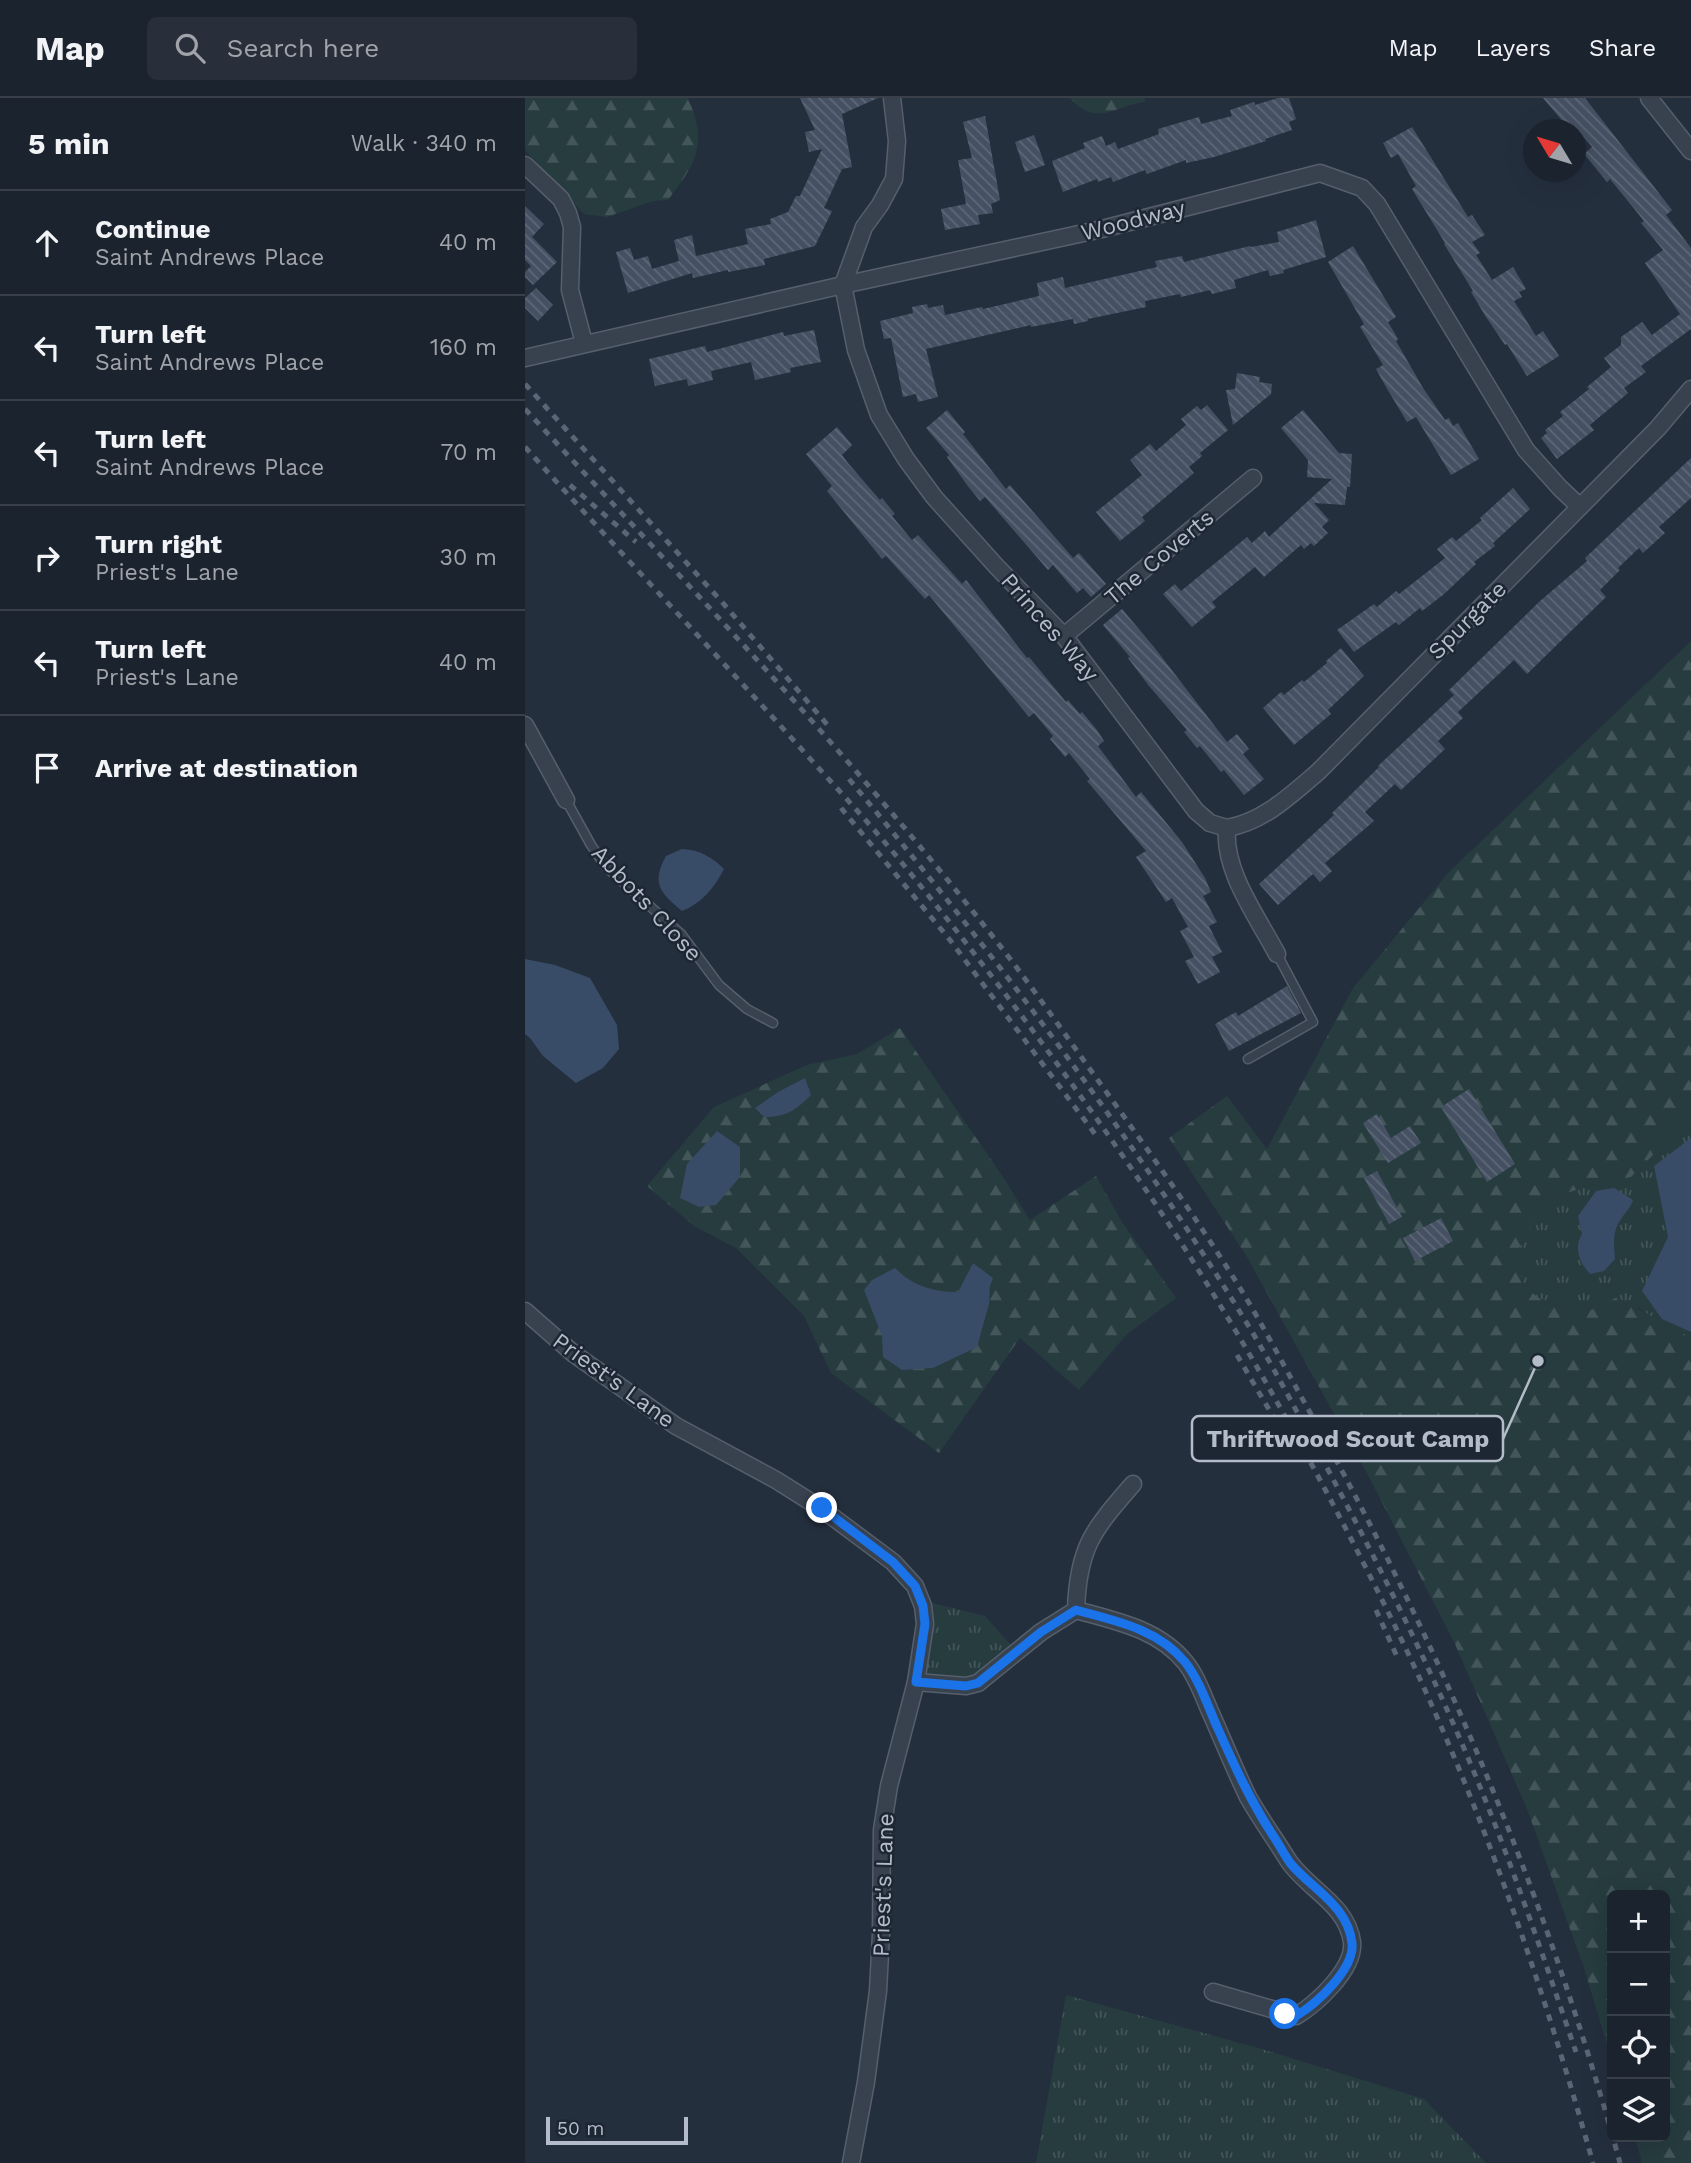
<!DOCTYPE html>
<html lang="en">
<head>
<meta charset="utf-8">
<style>
  body { margin:0; font-family:"Work Sans",sans-serif; background:#282f3a; color:#f1f3f6 }
  .controls { position:absolute; right:21px; bottom:21px; display:grid; overflow:hidden; border-radius:10px; box-shadow:0 7px 28px #0002 }
  .controls button { width:63px; height:63px; display:grid; place-items:center; padding:0; border:0; border-bottom:2px solid #39404a; background:#1b232e; color:#f1f3f6; font:35px sans-serif }
  .compass { position:absolute; left:998px; top:21px; width:63px; height:63px; border-radius:50%; background:#1b232e; box-shadow:0 7px 28px #0002; rotate:308deg }
  .scale { position:absolute; left:21px; bottom:18px; width:142px; box-sizing:border-box; padding-left:7px; border:4px solid #b4bcc9; border-top:0; font-size:19px; line-height:24px; white-space:nowrap; color:#b4bcc9; -webkit-text-stroke:5px #1d2633; paint-order:stroke }
  .stop { position:absolute; width:21px; height:21px; margin:-16px; border:5px solid #1a73e8; border-radius:50%; background:#fff }
  .stop.end { background:#1a73e8; border-color:#fff; box-shadow:0 2px 7px #0008 }
  .list { margin:0; padding:0; list-style:none }
  h2 { display:flex; justify-content:space-between; align-items:center; height:91px; margin:0; padding:0 28px; font-size:30px }
  h2 small { font-size:23px; font-weight:400; color:#a0a4aa }
  .list li { display:grid; grid-template-columns:46px 1fr auto; gap:21px; align-items:center; box-sizing:border-box; height:105px; padding:0 28px; border-top:2px solid #39404a }
  .list b { display:block; font-size:26px; white-space:nowrap }
  .list p { margin:0; font-size:23px; white-space:nowrap; color:#a0a4aa }
  .list em { font-size:23px; font-style:normal; color:#a0a4aa }
  .icon { flex:none; width:38px; height:38px; fill:none; stroke:currentColor; stroke-width:2; stroke-linecap:round; stroke-linejoin:round }
  .map { position:relative; flex:none; width:1166px; height:2065px; overflow:hidden }
  header { display:flex; align-items:center; gap:42px; box-sizing:border-box; height:98px; padding:0 35px; background:#1b232e; border-bottom:2px solid #39404a }
  header strong { font-size:33px }
  nav { display:flex; gap:38px; margin-inline-start:auto; font-size:24px }
  .search { width:490px; height:63px; background:#282f3a; display:flex; align-items:center; gap:18px; box-sizing:border-box; padding:0 24px; border-radius:10px; color:#a0a4aa; font-size:26px }
  main { display:flex }
  aside { flex:1; background:#1b232e }
  .map>svg:first-child { display:block }
</style>
</head>
<body>
<header>
<strong>Map</strong>
<div class="search"><svg class="icon" aria-label="search" viewBox="0 0 24 24"><circle cx="10" cy="10" r="6"/><path d="M15 15l6 6"/></svg>Search here</div>
<nav><a>Map</a><a>Layers</a><a>Share</a></nav>
</header>
<main>
<aside>
<h2>5 min<small>Walk · 340 m</small></h2>
<ul class="list">
<li><svg class="icon" aria-label="ahead" viewBox="0 0 24 24"><path d="M12 20V5M6 11l6-6 6 6"/></svg><div><b>Continue</b><p>Saint Andrews Place</p></div><em>40 m</em></li>
<li><svg class="icon" aria-label="left" viewBox="0 0 24 24"><path d="M17 20v-9H6M10 6l-5 5 5 5"/></svg><div><b>Turn left</b><p>Saint Andrews Place</p></div><em>160 m</em></li>
<li><svg class="icon" aria-label="left" viewBox="0 0 24 24"><path d="M17 20v-9H6M10 6l-5 5 5 5"/></svg><div><b>Turn left</b><p>Saint Andrews Place</p></div><em>70 m</em></li>
<li><svg class="icon" aria-label="right" viewBox="0 0 24 24"><path d="M7 20v-9h11M14 6l5 5-5 5"/></svg><div><b>Turn right</b><p>Priest's Lane</p></div><em>30 m</em></li>
<li><svg class="icon" aria-label="left" viewBox="0 0 24 24"><path d="M17 20v-9H6M10 6l-5 5 5 5"/></svg><div><b>Turn left</b><p>Priest's Lane</p></div><em>40 m</em></li>
<li><svg class="icon" aria-label="arrive" viewBox="0 0 24 24"><path d="M6 21V4h12l-3 4 3 4H6"/></svg><div><b>Arrive at destination</b></div></li>
</ul>
</aside>
<div class="map">
<svg width="1166" height="2065" viewBox="0 0 1166 2065">
  <defs>
    <pattern id="grass-tufts" width="24" height="20" patternUnits="userSpaceOnUse" patternTransform="scale(1.75)"><rect width="24" height="20" fill="#263c3f"/><path d="M3 7l-1-3M5 7V3M7 7l1-3M15 17l-1-3M17 17v-4M19 17l1-3" fill="none" stroke="#435659"/></pattern>
    <pattern id="forest-firs" width="22" height="20" patternUnits="userSpaceOnUse" patternTransform="scale(1.75)"><rect width="22" height="20" fill="#263c3f"/><path d="M5 1l3.5 6h-7zM16 11l3.5 6h-7z" fill="#435659"/></pattern>
    <pattern id="building-back-hatch" width="6" height="6" patternUnits="userSpaceOnUse" patternTransform="scale(1.75)"><rect width="6" height="6" fill="#455162"/><path d="M-1 5l2 2M0 0l6 6M5-1l2 2" fill="none" stroke="#5d6877"/></pattern>
  </defs>
  <rect width="100%" height="100%" fill="#242f3e"/>
  <g fill="url(#grass-tufts)">
    <path d="M1166,1015V1240L1135,1225L1114,1210L1043,1213L1011,1199L999,1187L989,1159L1009,1123L1033,1098L1063,1088L1127,1058L1151,1025Z"/>
    <path d="M403,1504L460,1518L492,1554L453,1585L391,1584Z"/>
    <path d="M541,1897L740,1952L899,2001L961,2065H511Z"/>
  </g>
  <g fill="url(#forest-firs)">
    <path d="M0,0H163C183,46 172,64 143,102L128,103L82,119L59,116L0,52Z"/>
    <path d="M545,0H620L619,4C589,8 572,30 545,0Z"/>
    <path d="M1166,543V1015L1151,1025L1127,1058L1106,1079L1063,1088L1033,1098L1009,1123L989,1159L999,1187L1012,1199L1043,1213L1071,1211L1092,1199L1166,1240V2065H1117L1110,2039H1140V1797H1087V1963L1059,1870L1002,1711L930,1546L844,1379L722,1159L644,1040L702,998L742,1051L828,890L924,774Z"/>
    <path d="M375,930L476,1076L505,1122L571,1078L597,1124L651,1200L602,1236L554,1292L495,1240L414,1355L306,1275L279,1218L211,1150L169,1128L122,1088L189,1009L282,967L332,956Z"/>
  </g>
  <g fill="#394c67">
    <path d="M157,751C175,752 187,759 199,771C189,790 177,805 157,813C135,795 126,785 141,758Z"/>
    <path d="M0,861L30,867L65,880L92,927L94,951L78,970L51,985L18,958L5,940L0,936Z"/>
    <path d="M280,980L286,997C271,1012 261,1019 239,1019L230,1010L253,994Z"/>
    <path d="M192,1033L215,1049V1079L191,1107L174,1109L155,1100L162,1066Z"/>
    <path d="M1166,1040V1234L1137,1221L1117,1193L1143,1139L1129,1068Z"/>
    <path d="M1089,1090L1108,1102C1105,1111 1101,1113 1096,1121C1087,1133 1089,1147 1090,1161L1079,1173L1065,1176C1055,1165 1048,1150 1057,1136L1053,1118L1071,1093Z"/>
    <path d="M448,1165L468,1180L465,1188L464,1206L452,1249L408,1270L377,1272L358,1259L357,1238L339,1192L347,1182L370,1170C388,1188 408,1194 433,1194Z"/>
  </g>
  <g fill="url(#building-back-hatch)">
    <path d="M275,0H353L317,16L327,69L317,71L299,110L307,113L290,148L239,161L240,167L203,174V172L168,180L167,175L103,195L91,154L105,150L109,162L123,158L127,171L154,163L149,142L167,137L171,158L223,146L220,131L246,126L245,121L263,114L271,98H275L297,51L284,54L280,34L290,32Z"/>
    <path d="M753,0H764L771,21L764,24L767,32L740,41L741,43L689,59L661,65V62L622,76L620,72L588,84L586,79L573,84L572,81L538,94L527,63L560,50L558,45L577,38L581,48L590,44L593,51L634,36L633,31L674,19L676,26L707,18L705,12L729,4L730,7Z"/>
    <path d="M1018,0H1060L1147,112L1141,117L1166,150V231L1116,268L1121,274L1099,290L1103,295L1065,327L1069,332L1032,361L1016,340L1022,335L1020,332L1038,318L1035,314L1064,291L1062,289L1086,269L1079,260L1096,247V239L1117,224L1127,237L1155,216L1120,165L1138,152L1116,125L1119,123L1085,81L1082,84L1059,56L1067,49L1053,32H1045Z"/>
    <path d="M460,18L475,102L466,106L468,115L453,117L455,126L420,132L416,111L441,106L433,62L447,60L438,24Z"/>
    <path d="M887,29L943,119L947,117L960,137L947,144L955,155L951,157L967,182L988,169L1001,191L994,194L997,199L989,203L1011,238L1018,233L1034,258L1002,278L982,246L980,247L961,219L946,194L948,193L919,146L920,145L887,91L891,88L873,56L866,60L858,45Z"/>
    <path d="M509,37L520,67L500,74L490,44Z"/>
    <path d="M0,108L19,126L7,139L32,164L8,187L0,179V174L6,168L0,162Z"/>
    <path d="M791,122L801,159L758,172L759,175L745,178L743,172L709,182L711,190L687,196L685,192L656,199L655,196L620,203L621,209L563,221V223L549,226L548,221L506,229V227L401,251L413,299L393,304L391,296L378,299L366,240L359,241L355,223L388,215L387,209L402,206L403,210L418,207L420,217L457,209L458,211L514,198L512,185L538,179L540,190L632,169L630,163L657,158L659,164L725,148L726,149L754,144L752,134Z"/>
    <path d="M828,148L871,219L863,224L873,241L871,243L898,290L920,322L924,320L928,328L933,325L954,361L926,377L891,319L882,324L861,289L851,271L858,267L835,229L839,226L803,164Z"/>
    <path d="M11,190L28,207L13,223L0,210V200Z"/>
    <path d="M289,232L296,264L265,270L266,274L230,282L226,264L186,273L188,282L163,288L162,281L130,288L124,261L180,248L182,254L258,234L259,238Z"/>
    <path d="M712,275L735,279L734,284L747,286L746,296L708,327L701,292L710,291Z"/>
    <path d="M682,307L703,332L675,355L677,358L664,369L669,375L617,419L620,423L595,443L571,414L617,377L605,362L625,346L631,353L661,327L656,321L672,308L676,312Z"/>
    <path d="M422,312L440,334L438,336L481,391L485,387L548,460L554,455L581,486L566,499L558,490L552,495L528,467L523,472L460,399L455,403L442,387L422,359L424,357L401,330Z"/>
    <path d="M778,312L814,355L827,356L825,389H822L820,407L789,405L804,422L797,429L803,435L789,448L786,445L779,451L776,447L739,479L730,469L687,504L691,509L667,529L638,496L650,486L656,493L722,439L727,445L740,433L744,439L807,381L782,379L783,362L756,330Z"/>
    <path d="M312,329L327,347L317,357L323,365L355,402L357,400L370,416L367,418L387,442L393,437L437,486L441,482L502,560L504,559L541,604L543,602L555,616L557,614L572,632L579,643L573,648L611,699L616,694L657,744L680,780L686,794L678,798L692,824L684,828L697,854L687,859L695,874L673,886L660,863L669,859L655,833L663,829L647,800L641,804L611,759L621,753L562,683L565,681L544,655L540,659L525,641L528,638L509,615L504,619L404,497L400,501L361,458L357,461L302,393L307,388L281,356Z"/>
    <path d="M1166,360V400L1134,429L1140,435L1118,455L1114,450L1093,470L1095,472L1075,492L1081,499L1002,576L989,562L933,614L938,620L913,643L920,651L876,692L870,686L840,714L849,723L800,765L807,773L795,784L788,776L753,807L734,786L809,717L807,715L854,669L853,668L929,597L924,592L1015,503L1062,463L1060,460Z"/>
    <path d="M988,390L1005,411L968,445L970,448L949,464L951,466L918,497L897,513L895,510L874,527L871,524L829,554L812,532L849,506L852,509L871,493L874,496L920,460L912,451L927,439L931,443L957,422L955,420Z"/>
    <path d="M597,511L629,549L702,644L712,636L724,651L718,656L739,681L719,697L699,672L696,674L675,648L672,650L659,634L662,632L624,588L603,560L605,559L578,527Z"/>
    <path d="M816,550L839,578L803,612L806,616L769,647L738,610L756,594L759,597L777,582L779,584L802,565L801,563Z"/>
    <path d="M762,888L776,915L704,953L690,926L711,914L713,918Z"/>
    <path d="M944,991L990,1066L962,1084L916,1009Z"/>
    <path d="M852,1016L866,1040L885,1028L896,1045L863,1065L838,1025Z"/>
    <path d="M852,1073L877,1119L864,1126L839,1080Z"/>
    <path d="M916,1120L928,1143L890,1163L878,1140Z"/>
  </g>
  <g fill="none" stroke-linecap="round" stroke-linejoin="round">
    <defs>
      <g id="service">
        <path d="M41,702L66,747L81,769L156,836L194,887L222,911L248,925"/>
        <path d="M723,961L788,924L752,856"/>
      </g>
      <g id="minor">
        <path d="M367,0L372,43L369,81L355,107L339,129L318,187L331,252L354,317L381,361L409,399L472,469L539,538L671,713L685,725L702,730C698,773 732,818 752,856"/>
        <path d="M1124,0L1166,53"/>
        <path d="M0,67L36,101L43,115L47,129L45,192L59,245"/>
        <path d="M0,260L318,187L577,131L795,75L837,90L852,106L1001,352L1035,390L1054,408"/>
        <path d="M539,538L728,380"/>
        <path d="M0,627L41,702"/>
        <path d="M702,730C738,724 766,697 793,674L1133,330L1166,291"/>
        <path d="M0,1213L49,1256L151,1328L251,1382L297,1411L368,1464L390,1488L398,1508L400,1526L391,1584L364,1688L357,1732L356,1836L353,1893L341,1984L326,2065"/>
        <path d="M551,1512C553,1449 568,1432 608,1386"/>
        <path d="M391,1584L441,1588L453,1585L516,1534L551,1512C591,1523 633,1531 660,1564C671,1577 677,1595 684,1611C697,1640 709,1670 723,1699C735,1720 750,1741 763,1762C782,1791 822,1806 827,1844C830,1871 791,1906 771,1918L688,1894"/>
      </g>
    </defs>
    <use href="#service" stroke="#565f6c" stroke-width="11"/>
    <use href="#minor" stroke="#565f6c" stroke-width="19"/>
    <use href="#service" stroke="#38414e" stroke-width="8"/>
    <use href="#minor" stroke="#38414e" stroke-width="16"/>
    <g stroke="#5a6575" stroke-width="5" stroke-dasharray="7 7" stroke-linecap="butt">
      <path d="M0,286L197,504L306,631"/>
      <path d="M0,311C157,481 318,648 461,830C498,876 532,925 567,974C618,1045 669,1116 715,1190C739,1229 760,1270 782,1309C916,1548 1023,1801 1095,2065"/>
      <path d="M0,349C89,448 181,545 271,645C305,683 340,720 373,760C472,881 567,1009 653,1140C733,1264 804,1394 869,1526C953,1698 1016,1881 1068,2065"/>
      <path d="M45,387L111,444"/>
      <path d="M324,681C469,856 607,1037 726,1232C750,1272 772,1314 794,1355C846,1451 895,1548 938,1648C981,1748 1016,1852 1051,1954"/>
      <path d="M316,710L425,842L570,1036"/>
      <path d="M712,1257L756,1332"/>
      <path d="M851,1512L874,1563"/>
    </g>
  </g>
  <g fill="none" stroke-linecap="round" stroke-linejoin="round">
    <path stroke="#1a73e8" stroke-width="9" d="M297,1410L368,1464L390,1488L398,1508L400,1526L391,1584L441,1588L453,1585L516,1534L551,1512C591,1523 633,1531 660,1564C675,1583 683,1609 693,1631C710,1669 726,1704 749,1739C755,1748 760,1758 766,1766C787,1791 823,1808 827,1845C830,1871 791,1906 771,1918L760,1916"/>
  </g>
  <g text-anchor="middle" stroke-width="5" stroke-linejoin="round" paint-order="stroke">
    <g font-size="23" fill="#b4bcc9" stroke="#1d2633">
      <text transform="translate(608 122) rotate(-14)" y="8">Woodway</text>
      <text transform="translate(634 459) rotate(-40)" y="8">The Coverts</text>
      <text transform="translate(942 522) rotate(-45)" y="8">Spurgate</text>
      <text transform="translate(525 529) rotate(49)" y="8">Princes Way</text>
      <text transform="translate(122 805) rotate(47)" y="8">Abbots Close</text>
      <text transform="translate(89 1282) rotate(36)" y="8">Priest's Lane</text>
      <text transform="translate(358 1787) rotate(-88)" y="8">Priest's Lane</text>
    </g>
  </g>
  <path fill="none" stroke="#b4bcc9" stroke-width="2.5" d="M1013 1263L978 1341"/>
  <circle fill="#b4bcc9" stroke="#1d2633" stroke-width="2.5" cx="1013" cy="1263" r="7"/>
  <rect fill="#1d2633" stroke="#b4bcc9" stroke-width="2.5" x="667" y="1318" width="311" height="45" rx="7"/>
  <g font-size="24" text-anchor="middle" font-weight="bold" fill="#b4bcc9">
    <text x="823" y="1349">Thriftwood Scout Camp</text>
  </g>
</svg>
<div class="controls">
<button>+</button>
<button>−</button>
<button><svg class="icon" aria-label="locate" viewBox="0 0 24 24"><circle cx="12" cy="12" r="6"/><path d="M12 2v4M12 18v4M2 12h4M18 12h4"/></svg></button>
<button><svg class="icon" aria-label="layers" viewBox="0 0 24 24"><path d="M12 4l9 5-9 5-9-5zM3 14l9 5 9-5"/></svg></button>
</div>
<svg class="compass" viewBox="-18 -18 36 36"><path d="M0-13l5 13h-10z" fill="#e53935"/><path d="M0 13l5-13h-10z" fill="#a0a4aa"/></svg>
<div class="scale">50 m</div>
<div class="stop" style="left:760px;top:1916px"></div>
<div class="stop end" style="left:297px;top:1410px"></div>
</div>
</main>
</body>
</html>
